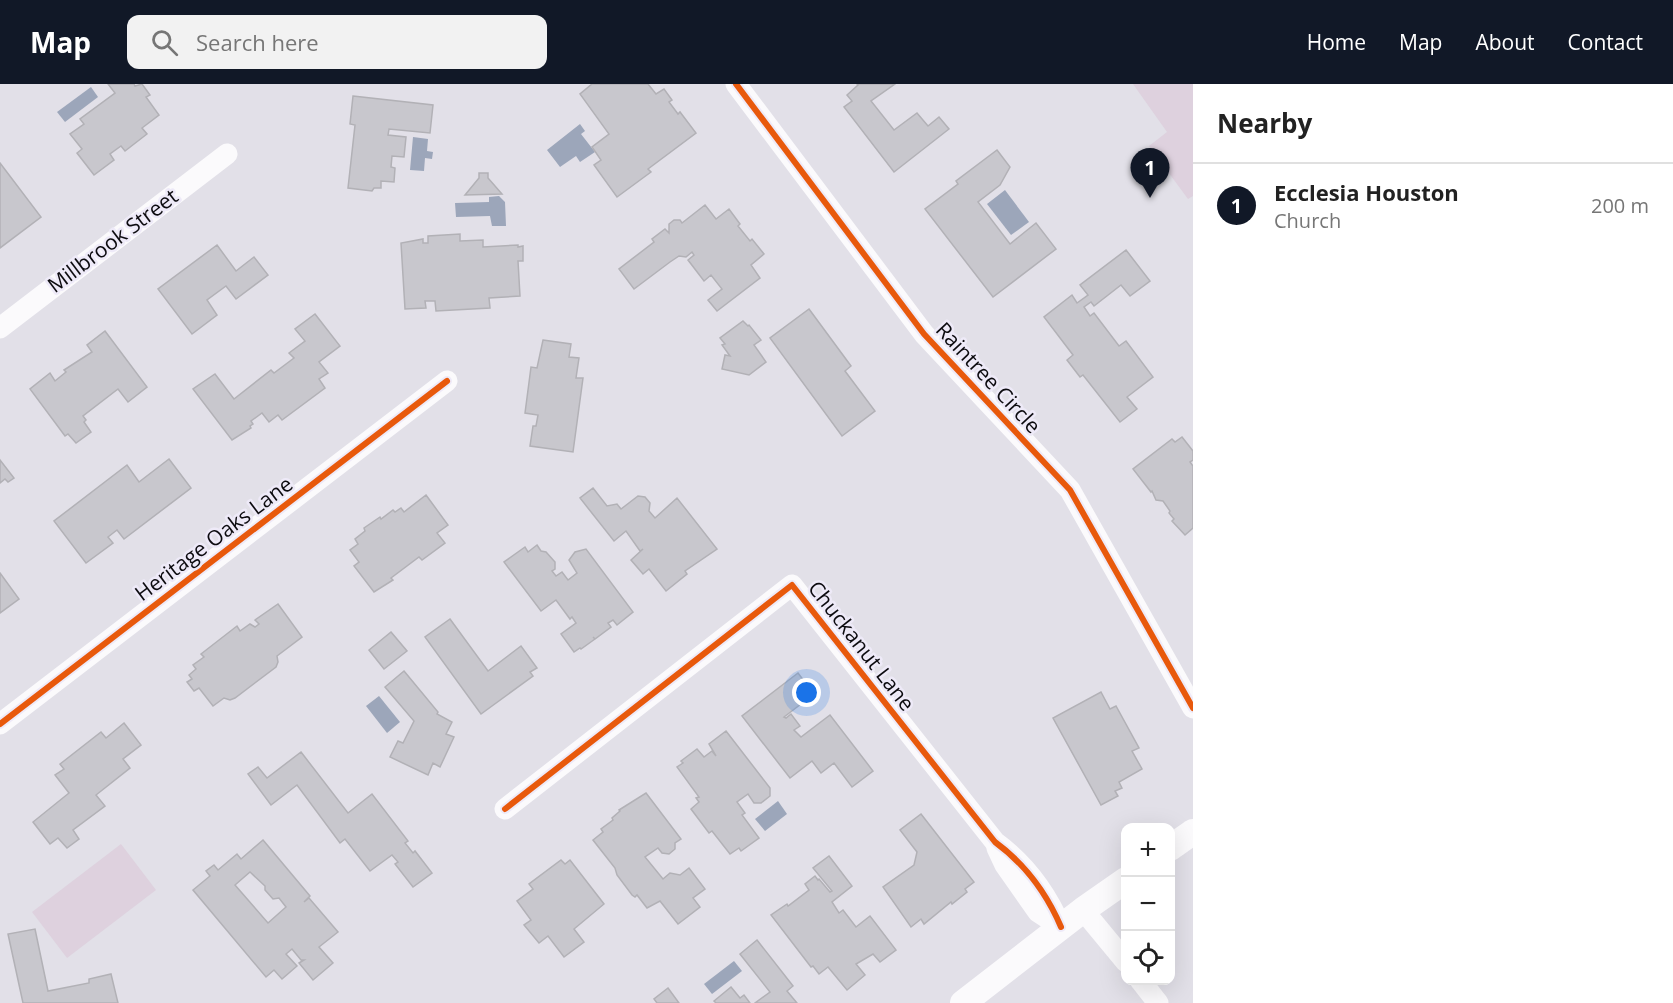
<!DOCTYPE html>
<html lang="en">
<head>
<meta charset="utf-8">
<style>
  body { margin:0; font-family:"Open Sans",sans-serif; background:#f2f2f2; color:#222 }
  .controls { position:absolute; right:18px; bottom:18px; display:grid; overflow:hidden; border-radius:12px; box-shadow:0 6px 24px #0002 }
  .controls button { width:54px; height:54px; display:grid; place-items:center; padding:0; border:0; border-bottom:2px solid #e0e0e0; background:#fff; color:#222; font:30px sans-serif }
  .you { position:absolute; left:807px; top:609px; width:21px; height:21px; margin:-15px; border:4px solid #fff; border-radius:50%; background:#1a73e8; box-shadow:0 0 0 9px #1a73e833 }
  .badge { display:grid; place-items:center; width:39px; height:39px; border-radius:50%; background:#111827; color:#fff; font-size:20px; font-weight:700 }
  .pin { position:absolute; translate:-50% -50px; filter:drop-shadow(0 2px 3px #0008) }
  .pin::after { content:''; position:absolute; top:32px; width:21px; height:18px; background:inherit; clip-path:polygon(0 0,100% 0,50% 100%) }
  .list { margin:0; padding:0; list-style:none }
  h2 { display:flex; justify-content:space-between; align-items:center; height:78px; margin:0; padding:0 24px; font-size:26px }
  h2 small { font-size:20px; font-weight:400; color:#767676 }
  .list li { display:grid; grid-template-columns:39px 1fr auto; gap:18px; align-items:center; box-sizing:border-box; height:84px; padding:0 24px; border-top:2px solid #e0e0e0 }
  .list b { display:block; font-size:22px; white-space:nowrap }
  .list p { margin:0; font-size:20px; white-space:nowrap; color:#767676 }
  .list em { font-size:20px; font-style:normal; color:#767676 }
  .icon { flex:none; width:33px; height:33px; fill:none; stroke:currentColor; stroke-width:2; stroke-linecap:round; stroke-linejoin:round }
  .map { position:relative; flex:none; width:1193px; height:919px; overflow:hidden }
  header { display:flex; align-items:center; gap:36px; box-sizing:border-box; height:84px; padding:0 30px; background:#111827; color:#fff }
  header strong { font-size:28px }
  nav { display:flex; gap:33px; margin-inline-start:auto; font-size:21px }
  .search { width:420px; height:54px; background:#f2f2f2; display:flex; align-items:center; gap:15px; box-sizing:border-box; padding:0 21px; border-radius:12px; color:#767676; font-size:22px }
  main { display:flex }
  aside { flex:1; background:#fff }
  .map>svg:first-child { display:block }
</style>
</head>
<body>
<header>
<strong>Map</strong>
<div class="search"><svg class="icon" aria-label="search" viewBox="0 0 24 24"><circle cx="10" cy="10" r="6"/><path d="M15 15l6 6"/></svg>Search here</div>
<nav><a>Home</a><a>Map</a><a>About</a><a>Contact</a></nav>
</header>
<main>
<div class="map">
<svg width="1193" height="919" viewBox="0 0 1193 919">
  <rect width="100%" height="100%" fill="#e2e0e8"/>
  <g fill="#ded1de">
    <path d="M1133,0H1193V112L1188,115L1149,62L1167,48Z"/>
    <path d="M121,760L156,806L67,874L32,828Z"/>
  </g>
  <g fill="#9ca6ba">
    <path d="M91,3L98,13L65,38L57,28Z"/>
    <path d="M580,40L585,47L581,50L595,68L580,78L576,72L560,83L547,66Z"/>
    <path d="M413,53L428,55L427,67L433,68L432,75L425,74L424,87L410,86Z"/>
    <path d="M1005,106L1029,138L1011,151L987,120Z"/>
    <path d="M499,112L505,118L506,142H492L490,132L456,133L455,119L489,118V113Z"/>
    <path d="M379,612L400,638L387,649L366,622Z"/>
    <path d="M778,717L787,730L765,747L755,735Z"/>
    <path d="M734,877L742,887L712,910L704,900Z"/>
  </g>
  <g fill="#c8c7cd" stroke="#b2b1b6" stroke-width="1.5" fill-rule="evenodd">
    <path d="M108,0H134L135,2L142,0L150,11L146,13L159,31L142,44L147,50L125,67L121,62L110,70L114,76L94,91L77,69L82,65L70,50L84,40L80,35L115,9Z"/>
    <path d="M592,0H648L656,10L664,5L672,16L669,18L678,30L680,28L696,49L648,85L651,88L617,113L594,81L601,76L592,63L609,50L580,10Z"/>
    <path d="M857,0H895L871,17L894,46L917,29L928,42L939,33L949,45L894,88L844,23L852,17L847,11L858,1Z"/>
    <path d="M353,12L433,21L430,49L389,45L388,51L406,53L404,73L392,72L391,83L395,84L394,98L381,97V104H374L372,107L348,104L355,41L350,40Z"/>
    <path d="M997,66L1010,83L1000,101L978,118L1010,160L1036,139L1056,165L993,213L925,125L958,100L956,97Z"/>
    <path d="M0,79L41,133L0,164Z"/>
    <path d="M479,89H488V94L502,110L465,111L479,94Z"/>
    <path d="M705,121L716,135L729,125L740,140L738,142L750,157L752,155L764,170L751,181L760,194L717,227L708,216L722,205L711,191L704,197L688,176L694,171L692,168L686,173L679,172L670,178L634,205L619,185L654,158L652,155L665,145L669,149V140L674,136H680L682,139Z"/>
    <path d="M460,150V157L483,156V163L518,161V163L523,162V177H518L520,212L489,214L490,224L436,227L435,217H425L426,224L405,225L401,159L423,155V159H428V152Z"/>
    <path d="M217,161L236,187L254,173L268,191L236,215L226,202L207,216L217,231L192,250L158,205Z"/>
    <path d="M1126,166L1150,197L1130,212L1121,201L1094,222L1091,218L1084,223L1090,232L1094,229L1119,262L1126,257L1153,293L1127,313L1137,325L1120,338L1083,291L1080,293L1067,276L1073,271L1044,233L1072,211L1077,219L1088,211L1080,201Z"/>
    <path d="M809,225L851,282L845,287L875,327L842,352L770,254Z"/>
    <path d="M315,230L340,262L319,278L328,289L319,295L325,304L282,336L278,331L269,338L262,329L251,337L253,340L250,342L251,344L232,356L193,305L215,290L234,315L271,286L274,289L294,274L289,269L305,257L295,245Z"/>
    <path d="M743,237L748,242L749,241L761,256L754,261L766,278L749,291L722,285L725,271L730,272L722,261L725,260L720,254Z"/>
    <path d="M105,247L147,303L128,318L118,305L83,332L86,336L84,338L91,348L76,359L68,350L65,352L30,305L50,289L55,297L66,288L64,286L92,268L87,261Z"/>
    <path d="M543,256L571,260L569,273L579,274L576,294H583L573,368L530,362L533,342H536L538,331L525,329L531,283L537,284Z"/>
    <path d="M1182,353L1193,367V376L1190,378L1193,382V444L1185,451L1172,437L1174,435L1169,429L1170,427L1163,417L1156,416L1152,407L1151,408L1133,385L1172,355L1175,358Z"/>
    <path d="M169,375L191,404L124,455L117,446L108,453L113,459L86,479L54,437L127,381L139,398Z"/>
    <path d="M0,376L14,394L8,398L5,395L0,399Z"/>
    <path d="M593,404L607,422L617,420L621,425L638,412L645,413L650,419L649,427L655,434L677,414L717,465L685,487L687,490L666,507L649,485L643,490L631,476L643,465L640,467L626,447L614,457L580,414Z"/>
    <path d="M426,411L448,441L437,449L445,459L422,476L419,473L391,494L393,496L374,508L354,482L359,478L350,466L358,460L355,455L365,447L364,444L380,433L381,435L393,426L395,428L401,424L404,428Z"/>
    <path d="M537,461L541,467L546,468L555,478V485L552,487L556,492L562,488L568,496L577,489L569,476L575,468L586,465L633,528L617,541L613,536L608,539L611,543L595,555L593,553L595,555L581,565L580,564L574,568L561,550L576,539L572,533L570,535L556,516L541,527L504,478L525,463L528,468Z"/>
    <path d="M0,489L19,515L0,529Z"/>
    <path d="M278,520L302,553L277,572L278,578L276,583L235,614L230,616L224,614L213,622L199,604L194,607L187,598L192,595L189,591L196,585L193,581L204,573L201,570L237,542L240,547L250,540L255,543L259,540L255,536Z"/>
    <path d="M450,535L488,587L521,562L537,584L530,588L533,592L481,630L425,553Z"/>
    <path d="M391,548L407,567L384,585L369,566Z"/>
    <path d="M404,587L438,628L437,630L452,638L446,650L454,653L440,683L433,679L428,691L390,673L398,657L403,659L414,637L385,603Z"/>
    <path d="M798,589L814,610L784,633L786,634L791,630L800,642L794,646L801,653L830,631L873,687L852,703L834,679L821,689L812,677L790,694L742,632Z"/>
    <path d="M1101,608L1110,625L1116,622L1139,664L1132,667L1142,685L1119,698L1122,704L1115,707L1118,712L1101,721L1053,634Z"/>
    <path d="M124,639L141,661L123,675L130,684L96,711L105,722L73,746L79,755L67,764L58,754L50,760L33,738L69,709L55,691L64,685L60,680L101,648L106,654Z"/>
    <path d="M726,647L770,704V712L761,719H754L748,710L737,718L745,729L742,731L759,754L741,767L739,764L730,770L712,747L709,749L691,725L699,718L696,714L699,713L677,683L683,679L681,677L697,665L704,673L712,667L716,672L709,660Z"/>
    <path d="M301,668L348,729L372,710L408,757L405,759L413,769L415,767L432,789L413,803L395,780L398,778L392,771L370,787L345,755L340,759L297,701L271,721L248,690L258,683L267,694Z"/>
    <path d="M646,709L681,755L675,759V765L669,770L662,769L658,764L645,773L663,795L670,789L680,791L689,784L705,805L693,814L700,823L678,840L660,817L647,824L637,811L635,813L632,811L617,791L615,784L593,756L603,748L601,745L613,736L612,734L620,727L619,726Z"/>
    <path d="M921,730L974,798L965,805L967,808L952,820L951,818L924,840L921,835L911,843L883,803L914,781L917,768L900,746Z"/>
    <path d="M263,756L310,812L304,818L309,814L338,848L319,863L333,879L313,896L299,879L304,876H301L292,865L286,870L297,882L282,895L274,886L266,893L193,806L210,792L206,787L214,781L218,786L237,770L241,775ZM250,788L265,802V806L273,815L279,814L286,823L268,839L235,801Z"/>
    <path d="M829,772L852,802L832,818L839,829L843,826L856,843L870,832L896,866L880,878L873,870L856,880L865,891L847,906L828,883L819,890L813,882L811,883L771,831L787,820L788,822L809,806L805,800L815,792L818,796L819,795L830,808L832,807L813,784Z"/>
    <path d="M561,776L565,780L570,776L604,820L574,845L584,858L564,873L548,852L539,859L524,841L531,836L517,817L533,805L529,800Z"/>
    <path d="M35,845L48,907L89,899V895L111,890L118,919H23L8,850Z"/>
    <path d="M757,856L793,902L787,907L797,919H755L770,908L740,870Z"/>
    <path d="M731,903L740,914L744,911L750,919H716L714,917Z"/>
    <path d="M668,904L679,919H657L654,915Z"/>
  </g>
  <g fill="none" stroke-linecap="round" stroke-linejoin="round">
    <g stroke="#fbfafc" stroke-width="21">
      <path d="M736,0L924,250L1070,406L1193,624"/>
      <path d="M0,244L227,70"/>
      <path d="M0,640L447,297"/>
      <path d="M505,725L792,501L995,758C1025,780 1046,808 1061,843"/>
      <path d="M997,764L1005,781L1038,828L1061,843"/>
      <path d="M1083,826L1126,878"/>
      <path d="M1140,896L1158,919"/>
    </g>
    <g stroke="#fbfafc" stroke-width="26">
      <path d="M1170,764L1193,748"/>
      <path d="M963,919L1083,826L1126,796"/>
    </g>
    <defs>
      <g id="cycleway">
        <path d="M736,0L924,250L1070,406L1193,624"/>
        <path d="M0,640L447,297"/>
        <path d="M505,725L792,501L995,758C1025,780 1046,808 1061,843"/>
      </g>
    </defs>
    <use href="#cycleway" stroke="#eeeaf8" stroke-width="10"/>
    <use href="#cycleway" stroke="#e8590c" stroke-width="6"/>
  </g>
  <g text-anchor="middle" stroke-width="5" stroke-linejoin="round" paint-order="stroke">
    <g font-size="21" fill="#0c0b0f" stroke="#eeeaf8">
      <text transform="translate(113 157) rotate(-37)" y="7">Millbrook Street</text>
      <text transform="translate(988 294) rotate(47)" y="7">Raintree Circle</text>
      <text transform="translate(214 455) rotate(-37)" y="7">Heritage Oaks Lane</text>
      <text transform="translate(861 562) rotate(52)" y="7">Chuckanut Lane</text>
    </g>
  </g>
</svg>
<div class="controls">
<button>+</button>
<button>−</button>
<button><svg class="icon" aria-label="locate" viewBox="0 0 24 24"><circle cx="12" cy="12" r="6"/><path d="M12 2v4M12 18v4M2 12h4M18 12h4"/></svg></button>
</div>
<div class="you"></div>
<div class="pin badge" style="left:1150px;top:114px">1</div>
</div>
<aside>
<h2>Nearby<small></small></h2>
<ul class="list">
<li><span class="badge">1</span><div><b>Ecclesia Houston</b><p>Church</p></div><em>200 m</em></li>
</ul>
</aside>
</main>
</body>
</html>
